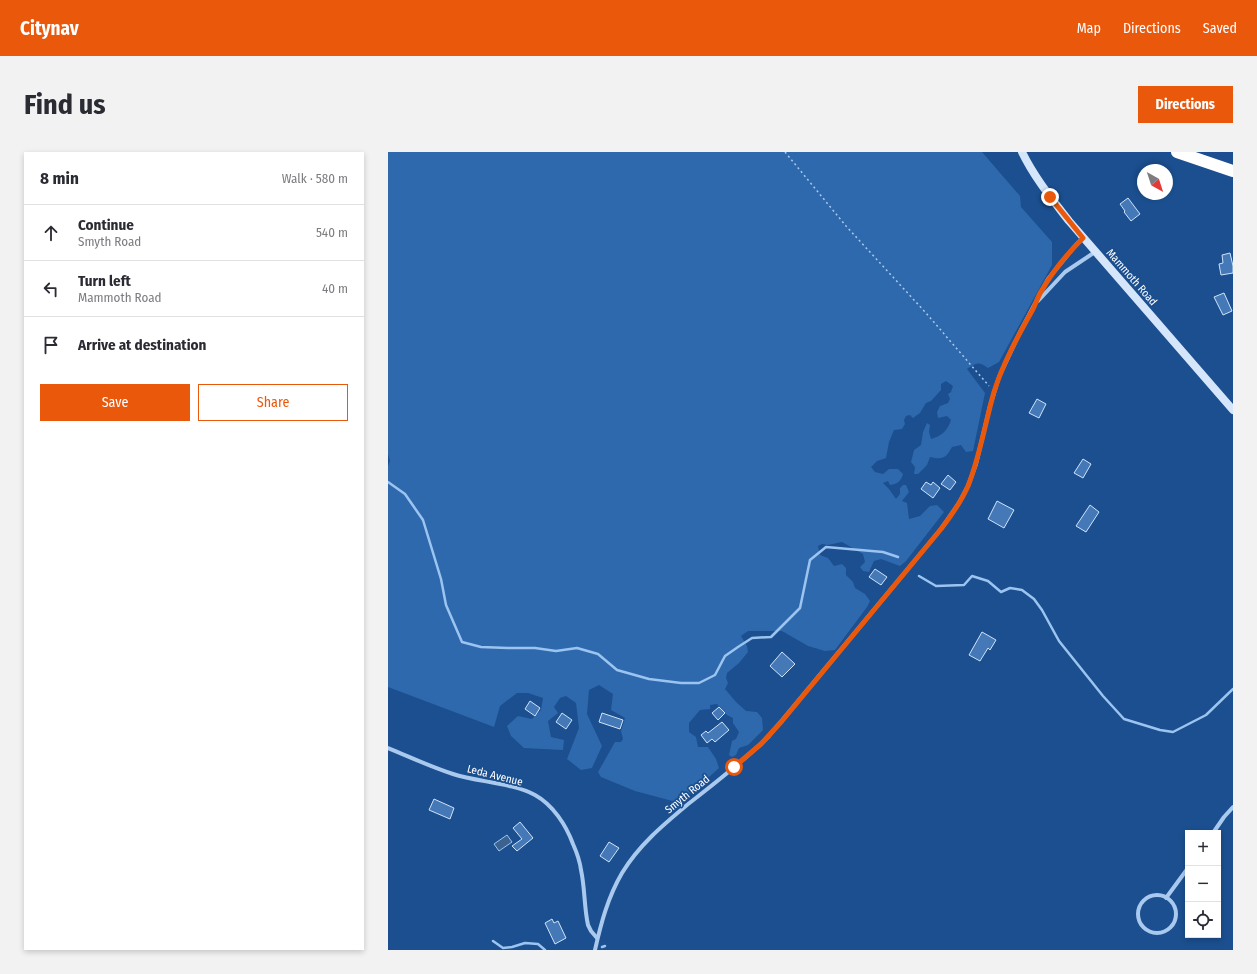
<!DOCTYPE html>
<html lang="en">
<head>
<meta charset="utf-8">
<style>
  body { margin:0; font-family:"Fira Sans Condensed",sans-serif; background:#f2f2f3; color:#2b2b33 }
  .controls { position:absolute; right:12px; bottom:12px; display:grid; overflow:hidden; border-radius:0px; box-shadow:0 2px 6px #0003 }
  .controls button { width:36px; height:36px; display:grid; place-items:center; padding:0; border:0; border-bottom:1px solid #e1e1e2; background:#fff; color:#2b2b33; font:20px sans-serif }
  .compass { position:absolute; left:749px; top:12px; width:36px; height:36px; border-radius:50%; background:#fff; box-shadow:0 2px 6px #0003; rotate:141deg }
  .stop { position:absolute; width:12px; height:12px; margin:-9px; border:3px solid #ea580c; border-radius:50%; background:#fff }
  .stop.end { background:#ea580c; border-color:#fff; box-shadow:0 1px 4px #0008 }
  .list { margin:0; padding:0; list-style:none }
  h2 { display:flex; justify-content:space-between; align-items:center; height:52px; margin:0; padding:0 16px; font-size:17px }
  h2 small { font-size:13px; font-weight:400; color:#7c7c81 }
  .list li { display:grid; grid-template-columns:26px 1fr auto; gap:12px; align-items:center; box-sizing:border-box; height:56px; padding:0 16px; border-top:1px solid #e1e1e2 }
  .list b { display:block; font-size:15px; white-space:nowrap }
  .list p { margin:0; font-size:13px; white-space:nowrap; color:#7c7c81 }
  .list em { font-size:13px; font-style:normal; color:#7c7c81 }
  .actions { display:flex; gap:8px; padding:12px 16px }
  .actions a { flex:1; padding:9px 0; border:1px solid #ea580c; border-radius:0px; text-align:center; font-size:14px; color:#ea580c }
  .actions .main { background:#ea580c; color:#fff }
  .icon { flex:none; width:22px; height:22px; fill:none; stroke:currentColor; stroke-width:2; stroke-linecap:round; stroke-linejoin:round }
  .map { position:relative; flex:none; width:845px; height:798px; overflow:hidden; border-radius:0px }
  header { display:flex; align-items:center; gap:24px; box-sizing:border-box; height:56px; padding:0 20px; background:#ea580c; color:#fff }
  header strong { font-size:19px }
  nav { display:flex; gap:22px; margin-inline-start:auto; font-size:14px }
  .intro { display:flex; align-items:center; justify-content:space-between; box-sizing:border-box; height:96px; padding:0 24px }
  h1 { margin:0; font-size:28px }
  .button { padding:10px 18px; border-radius:0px; background:#ea580c; color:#fff; font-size:14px; font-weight:700 }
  main { display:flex; gap:24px; padding:0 24px }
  aside { flex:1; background:#fff; border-radius:0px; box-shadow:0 2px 6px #0003 }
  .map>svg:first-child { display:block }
</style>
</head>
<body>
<header>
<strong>Citynav</strong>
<nav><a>Map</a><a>Directions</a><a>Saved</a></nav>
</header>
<div class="intro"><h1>Find us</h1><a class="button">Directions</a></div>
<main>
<aside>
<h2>8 min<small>Walk · 580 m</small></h2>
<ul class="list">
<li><svg class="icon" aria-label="ahead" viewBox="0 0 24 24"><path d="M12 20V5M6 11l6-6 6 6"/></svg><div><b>Continue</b><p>Smyth Road</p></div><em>540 m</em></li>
<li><svg class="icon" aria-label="left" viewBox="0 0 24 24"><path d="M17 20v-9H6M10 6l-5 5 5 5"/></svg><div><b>Turn left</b><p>Mammoth Road</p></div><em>40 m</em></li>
<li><svg class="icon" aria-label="arrive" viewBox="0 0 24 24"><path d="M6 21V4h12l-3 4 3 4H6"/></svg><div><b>Arrive at destination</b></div></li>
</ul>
<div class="actions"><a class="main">Save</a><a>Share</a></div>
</aside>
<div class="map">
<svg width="845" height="798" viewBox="0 0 845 798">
  <rect width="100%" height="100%" fill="#1b4f8f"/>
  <path fill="#2e69ad" d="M0,0H594L632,44L633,55L664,90V113L611,210L600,216C590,209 589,211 579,217L597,241L585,299L578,300L573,293L564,295C558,306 555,308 542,305L539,313L530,322H526L527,315L523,310L526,298L533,293L535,280L539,271L542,273L541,280L543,287C554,284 560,278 563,268L559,264L550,266L549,260L552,254L560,251L562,247L560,242L563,240L565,234L558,229L553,232V238L543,249L538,251L532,261L525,266L522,263L518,264L516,268L517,272L514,277L506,278L501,290L498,306L489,309L483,315L487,320L495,322L501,317H510L515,322C513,329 510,332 502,333L500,329L495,331L501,337L508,347L512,342V336L515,333H518L521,340L514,349L519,351L521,367L532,364L542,354L549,353L556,360L518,409L512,414L493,407L486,409L481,420L475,419L472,415L477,410L475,402L454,390L440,393L434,392L430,394L432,403L440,406L446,414L454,412L458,416V423L465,430L467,436L477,442L482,449L479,455L447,498L437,499L420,494L394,479H360L353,484L359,494L360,500L351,511L339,521L338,526L340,531L337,537L348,550L358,559L369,560L374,566L375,578L360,593L351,596L348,603L344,605L341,603L344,589L348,587L351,580L345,571V566L339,563L329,552L322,553V557L312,558L301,571V580L308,585L310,595H320L328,607L331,616L292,651L247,639L213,625L210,620L227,590H233L235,587L233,579L237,566L223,558L225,542L211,533L201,538L199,562L214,594L204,616L193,618L179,607L184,594L191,576L188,551L178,544L172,546L166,555L170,561L160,569L163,585L176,588L175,598L136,596L123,584L119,574L130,564L144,567L153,558L155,546L140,541H129L112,554L106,575L0,535V314L2,309L0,302Z"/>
  <path fill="#3c6290" stroke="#9cc4f0" d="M119,683L124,690L111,699L106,692Z"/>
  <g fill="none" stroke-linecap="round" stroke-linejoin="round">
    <g stroke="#9cc4f0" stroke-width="2.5">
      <path d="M0,330L17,342L35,368L53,427L58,453L74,490L93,495L120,496H147L168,499L189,496L210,502L229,518L261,527L293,531H311L327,523L337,504L350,495L364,486L383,485L412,456L422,408L438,395L495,400L510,405"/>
      <path d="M531,424L548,434L576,433L584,424L600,429L613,440L622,436L634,438L646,447L654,458L671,489L715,544L736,567L772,578L785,580L818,563L845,537"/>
      <path d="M105,789L115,796L124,795L137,791L150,792L157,798"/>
      <path d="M214,795L217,794"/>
    </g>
  </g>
  <g fill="#4478b7" stroke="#cfe3fa">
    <path d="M740,46L752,62L743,69L736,60L737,59L732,52Z"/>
    <path d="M842,101L845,114V121L833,123L831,112L835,111L834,103Z"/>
    <path d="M836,141L844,159L835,163L826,145Z"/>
    <path d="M649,247L658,252L651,266L641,261Z"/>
    <path d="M695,307L703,312L695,326L686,321Z"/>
    <path d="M560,323L568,330L562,338L553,332Z"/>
    <path d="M538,330L543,333L545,330L552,336L545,346L533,337Z"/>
    <path d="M609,349L626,358L616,376L600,367Z"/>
    <path d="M702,353L711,360L698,380L688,374Z"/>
    <path d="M487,417L499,425L493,433L481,425Z"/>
    <path d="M594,480L608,488L602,498L600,496L592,509L581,503Z"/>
    <path d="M394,500L407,512L394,525L382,514Z"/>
    <path d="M142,549L152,556L147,564L137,557Z"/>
    <path d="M331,555L337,561L330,568L324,561Z"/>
    <path d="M174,561L184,568L178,577L168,570Z"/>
    <path d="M214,561L235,568L232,577L211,570Z"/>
    <path d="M334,570L341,578L327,590L324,587L319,591L313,583L318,579L320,581Z"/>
    <path d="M46,647L66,656L62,667L41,658Z"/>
    <path d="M132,670L145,686L129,699L124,694L134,687L125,676Z"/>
    <path d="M221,690L231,696L221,710L212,704Z"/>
    <path d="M164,767L166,771L170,769L178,786L167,792L157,771Z"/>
  </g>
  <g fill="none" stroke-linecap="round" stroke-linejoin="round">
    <path stroke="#a9c9ee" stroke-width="1.5" stroke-dasharray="2 3" stroke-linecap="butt" d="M397,0L458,74L538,161L601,234"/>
    <g stroke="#a9c9ee" stroke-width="4">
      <path d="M650,149L677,120L707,100"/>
      <path d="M0,596C22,605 43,615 65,622C90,630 125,631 147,643C165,653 178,673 185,692C189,701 192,710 193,718C197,736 196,755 200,773L203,779L209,786"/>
      <path d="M825,681L836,665L845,655"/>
      <circle cx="769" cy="762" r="19"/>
      <path d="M778,746L800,716"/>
      <path d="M207,798C213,771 220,745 234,721C251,693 275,673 299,653C327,631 356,609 381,584L553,377L571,351L580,334L588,312L602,254L611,225L631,182L660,127L688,93L695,86"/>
    </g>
    <path stroke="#d6e6fa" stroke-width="8" d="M634,0C646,25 664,47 681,69L845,258"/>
    <path stroke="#fff" stroke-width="12" d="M789,0L845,19"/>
  </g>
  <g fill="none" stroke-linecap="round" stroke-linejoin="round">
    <path stroke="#ea580c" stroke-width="5" d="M346,615L373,592L394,569L553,377C563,364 573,350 580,334C592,304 597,271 606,240C615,211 630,184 645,157C648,151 650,144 654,138C665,119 680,101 695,86L662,45"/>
  </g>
  <g text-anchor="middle" stroke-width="3.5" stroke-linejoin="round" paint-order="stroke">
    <g font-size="11" fill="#fff" stroke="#1b4f8f">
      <text transform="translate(744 125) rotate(49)" y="4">Mammoth Road</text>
      <text transform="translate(107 623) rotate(14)" y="4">Leda Avenue</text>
      <text transform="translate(299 642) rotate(-39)" y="4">Smyth Road</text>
    </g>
  </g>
</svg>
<div class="controls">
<button>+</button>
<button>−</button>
<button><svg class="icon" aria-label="locate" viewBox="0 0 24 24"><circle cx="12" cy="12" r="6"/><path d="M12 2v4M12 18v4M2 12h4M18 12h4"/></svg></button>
</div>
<svg class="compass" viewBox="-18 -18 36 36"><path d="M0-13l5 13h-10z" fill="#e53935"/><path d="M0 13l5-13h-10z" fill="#7c7c81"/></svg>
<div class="stop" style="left:346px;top:615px"></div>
<div class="stop end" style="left:662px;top:45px"></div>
</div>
</main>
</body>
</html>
